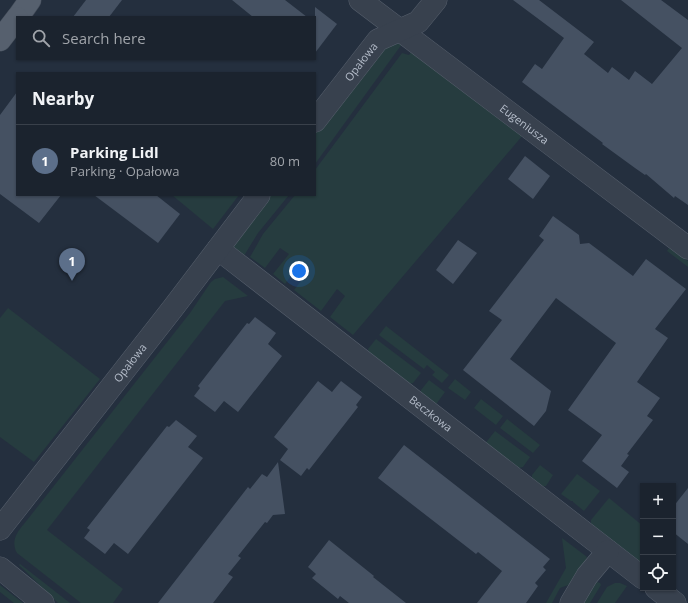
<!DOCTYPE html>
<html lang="en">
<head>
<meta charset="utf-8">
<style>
  body { margin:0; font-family:"Open Sans",sans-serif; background:#282f3a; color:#f1f3f6 }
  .controls { position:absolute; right:12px; bottom:12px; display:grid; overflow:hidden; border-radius:0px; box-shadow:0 1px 3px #0004 }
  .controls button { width:36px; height:36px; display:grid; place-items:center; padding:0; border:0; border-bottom:1px solid #39404a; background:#1b232e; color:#f1f3f6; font:20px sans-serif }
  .you { position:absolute; left:299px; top:271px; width:14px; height:14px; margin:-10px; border:3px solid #fff; border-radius:50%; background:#1a73e8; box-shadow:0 0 0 6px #1a73e833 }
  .badge { display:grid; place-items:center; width:26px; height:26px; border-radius:50%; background:#0b8043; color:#fff; font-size:13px; font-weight:700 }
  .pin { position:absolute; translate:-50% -33px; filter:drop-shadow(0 1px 2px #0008) }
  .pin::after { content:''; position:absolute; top:21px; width:14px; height:12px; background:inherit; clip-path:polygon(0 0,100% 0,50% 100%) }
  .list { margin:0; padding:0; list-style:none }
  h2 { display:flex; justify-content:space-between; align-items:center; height:52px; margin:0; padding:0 16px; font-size:17px }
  h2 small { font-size:13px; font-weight:400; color:#a0a4aa }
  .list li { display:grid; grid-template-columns:26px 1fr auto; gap:12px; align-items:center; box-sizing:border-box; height:72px; padding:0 16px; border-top:1px solid #39404a }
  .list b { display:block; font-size:15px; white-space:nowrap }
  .list p { margin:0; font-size:13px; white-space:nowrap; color:#a0a4aa }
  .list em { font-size:13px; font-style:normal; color:#a0a4aa }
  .icon { flex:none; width:22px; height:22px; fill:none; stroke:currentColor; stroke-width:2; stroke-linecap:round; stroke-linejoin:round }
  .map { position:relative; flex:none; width:688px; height:603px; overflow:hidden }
  .search { position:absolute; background:#1b232e; box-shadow:0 1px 3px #0004; left:16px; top:16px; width:300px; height:44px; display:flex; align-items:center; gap:10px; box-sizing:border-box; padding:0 14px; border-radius:0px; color:#a0a4aa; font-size:15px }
  .panel { position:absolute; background:#1b232e; box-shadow:0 1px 3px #0004; left:16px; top:72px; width:300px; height:124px; border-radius:0px }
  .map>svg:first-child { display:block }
</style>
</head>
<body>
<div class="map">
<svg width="688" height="603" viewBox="0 0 688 603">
  <rect width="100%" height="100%" fill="#242f3e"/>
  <g fill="#263c3f">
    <path d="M392,44H402L315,164V133L337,104L385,47Z"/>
    <path d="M412,51L523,135L353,335L330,317L345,296L337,289L321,311L294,290L310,269L301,263L285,284L273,274L289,254L280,248L265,268L250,257L263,234L295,195H315V170L402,53L409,55Z"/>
    <path d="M172,195H239L213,229Z"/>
    <path d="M267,195H289L258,233L242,259L233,248V245Z"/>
    <path d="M669,248L688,261V267L667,251Z"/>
    <path d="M223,277L248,296L225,301L47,530L123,589L113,603H81L17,553C11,542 16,533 24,524L190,313L211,282L215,279Z"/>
    <path d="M8,308L100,379L34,462L0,437V318Z"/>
    <path d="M386,326L449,375L442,383L432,375L435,372L427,365L424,369L379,335Z"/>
    <path d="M376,339L421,373L413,383L406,385L369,356L368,349Z"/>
    <path d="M455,379L471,392L465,400L448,388Z"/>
    <path d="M429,380L445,392L434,407L421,397V390Z"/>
    <path d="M481,399L503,416L496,425L474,408Z"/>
    <path d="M507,419L540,445L533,453L500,428Z"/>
    <path d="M495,431L530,457L523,467L515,469L484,445Z"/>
    <path d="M540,465L553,475L546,486L539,487L532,482V475Z"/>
    <path d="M577,474L600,491L584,511L573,502V501H571L561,494Z"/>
    <path d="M609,498L643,526V566L591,527V520Z"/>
    <path d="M562,538L587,557L586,560L571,584L560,588L552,603H546L566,568Z"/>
    <path d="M20,564L70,603H58L19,565Z"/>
    <path d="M597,582L600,583L601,585L590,603H582L595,583Z"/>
    <path d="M615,583H620L627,586L615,603H597L607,587Z"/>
    <path d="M0,585L23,603H14L0,592Z"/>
  </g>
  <g fill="#455162">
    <path d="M86,0H122L109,17H73Z"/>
    <path d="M232,0H285L307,17H253Z"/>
    <path d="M513,0H539L594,42L584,54L608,73L612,67L629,80L635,71L652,84L682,48L621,0H661L688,20V205L675,196L674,198L646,174L645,175L635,168L602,144L603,143L522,82L535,64L542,69L564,38Z"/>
    <path d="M315,7L337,24L315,53Z"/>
    <path d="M17,92V195H61L39,223L0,194V115Z"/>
    <path d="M525,156L550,176L533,199L508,179Z"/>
    <path d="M94,195H156L180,214L158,243Z"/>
    <path d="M553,216L579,235L580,244L589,243L633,276L646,259L686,289L655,329L668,338L637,382L660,398L647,416L653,420L627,454L629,455L621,466L629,472L617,488L582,461L602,435L568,410L616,343L556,298L510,359L551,391L546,411L534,426L463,370L502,320L489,311L544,240L539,236Z"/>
    <path d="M458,240L477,253L453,284L436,270Z"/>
    <path d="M255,317L276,333L268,344L282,356L238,412L224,401L215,412L194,396L200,388L198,386L247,323L249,324Z"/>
    <path d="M318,381L332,392L341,381L362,397L356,405L358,407L309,470L307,468L301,476L280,460L288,449L274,437Z"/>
    <path d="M176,420L197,436L188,447L203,458L128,554L114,543L105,554L84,538L90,530L87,528L167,426L169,427Z"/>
    <path d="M404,445L550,559L543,567L546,570L535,583L538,586L526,603H477L502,571L478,552L476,554L378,478Z"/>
    <path d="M278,462L285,514L273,515L267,523L265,522L238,556L241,558L228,574L233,577L213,603H158L248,487L250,489L262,474L267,477Z"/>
    <path d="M688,488V544L673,532V507Z"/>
    <path d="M329,540L374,576L373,577L406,603H349L340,596L338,599L312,578L316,574L308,567Z"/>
  </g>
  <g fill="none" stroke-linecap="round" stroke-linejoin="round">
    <defs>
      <g id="street">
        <path id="s1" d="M360,0L688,248"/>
        <path id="s2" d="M315,121L378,40L418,22L436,0"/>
        <path id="s3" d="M218,249L643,578"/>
        <path id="s4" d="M0,529L173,308L259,195"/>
        <path d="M0,568L43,603"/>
        <path d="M656,588L675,603"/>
        <path d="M571,603L587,576L608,551"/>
      </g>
      <g id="primary">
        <path d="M18,17L30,0"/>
        <path d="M0,40L17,18"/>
      </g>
    </defs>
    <use href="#street" stroke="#565f6c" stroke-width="23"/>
    <use href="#primary" stroke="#414a57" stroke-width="23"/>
    <use href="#street" stroke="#38414e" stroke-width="22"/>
    <use href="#primary" stroke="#56606e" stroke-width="22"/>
  </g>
  <g text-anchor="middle" stroke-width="3.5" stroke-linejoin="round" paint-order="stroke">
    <g font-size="11" fill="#b4bcc9" stroke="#1d2633">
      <text dy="4" stroke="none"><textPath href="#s2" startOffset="75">Opałowa</textPath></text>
      <text dy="4" stroke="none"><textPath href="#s1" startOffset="206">Eugeniusza</textPath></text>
      <text dy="4" stroke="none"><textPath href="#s4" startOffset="211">Opałowa</textPath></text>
      <text dy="4" stroke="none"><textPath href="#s3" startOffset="269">Beczkowa</textPath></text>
    </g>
  </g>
</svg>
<div class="controls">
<button>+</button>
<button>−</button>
<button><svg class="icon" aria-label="locate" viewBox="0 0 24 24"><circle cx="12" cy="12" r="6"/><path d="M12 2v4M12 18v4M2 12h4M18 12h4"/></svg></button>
</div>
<div class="you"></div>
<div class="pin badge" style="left:72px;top:281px;background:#5c6f8a">1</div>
<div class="search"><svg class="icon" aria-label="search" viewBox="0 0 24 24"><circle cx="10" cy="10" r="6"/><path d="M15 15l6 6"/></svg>Search here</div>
<section class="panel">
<h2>Nearby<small></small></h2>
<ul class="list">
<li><span class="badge" style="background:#5c6f8a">1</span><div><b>Parking Lidl</b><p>Parking · Opałowa</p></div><em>80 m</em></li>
</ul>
</section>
</div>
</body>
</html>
